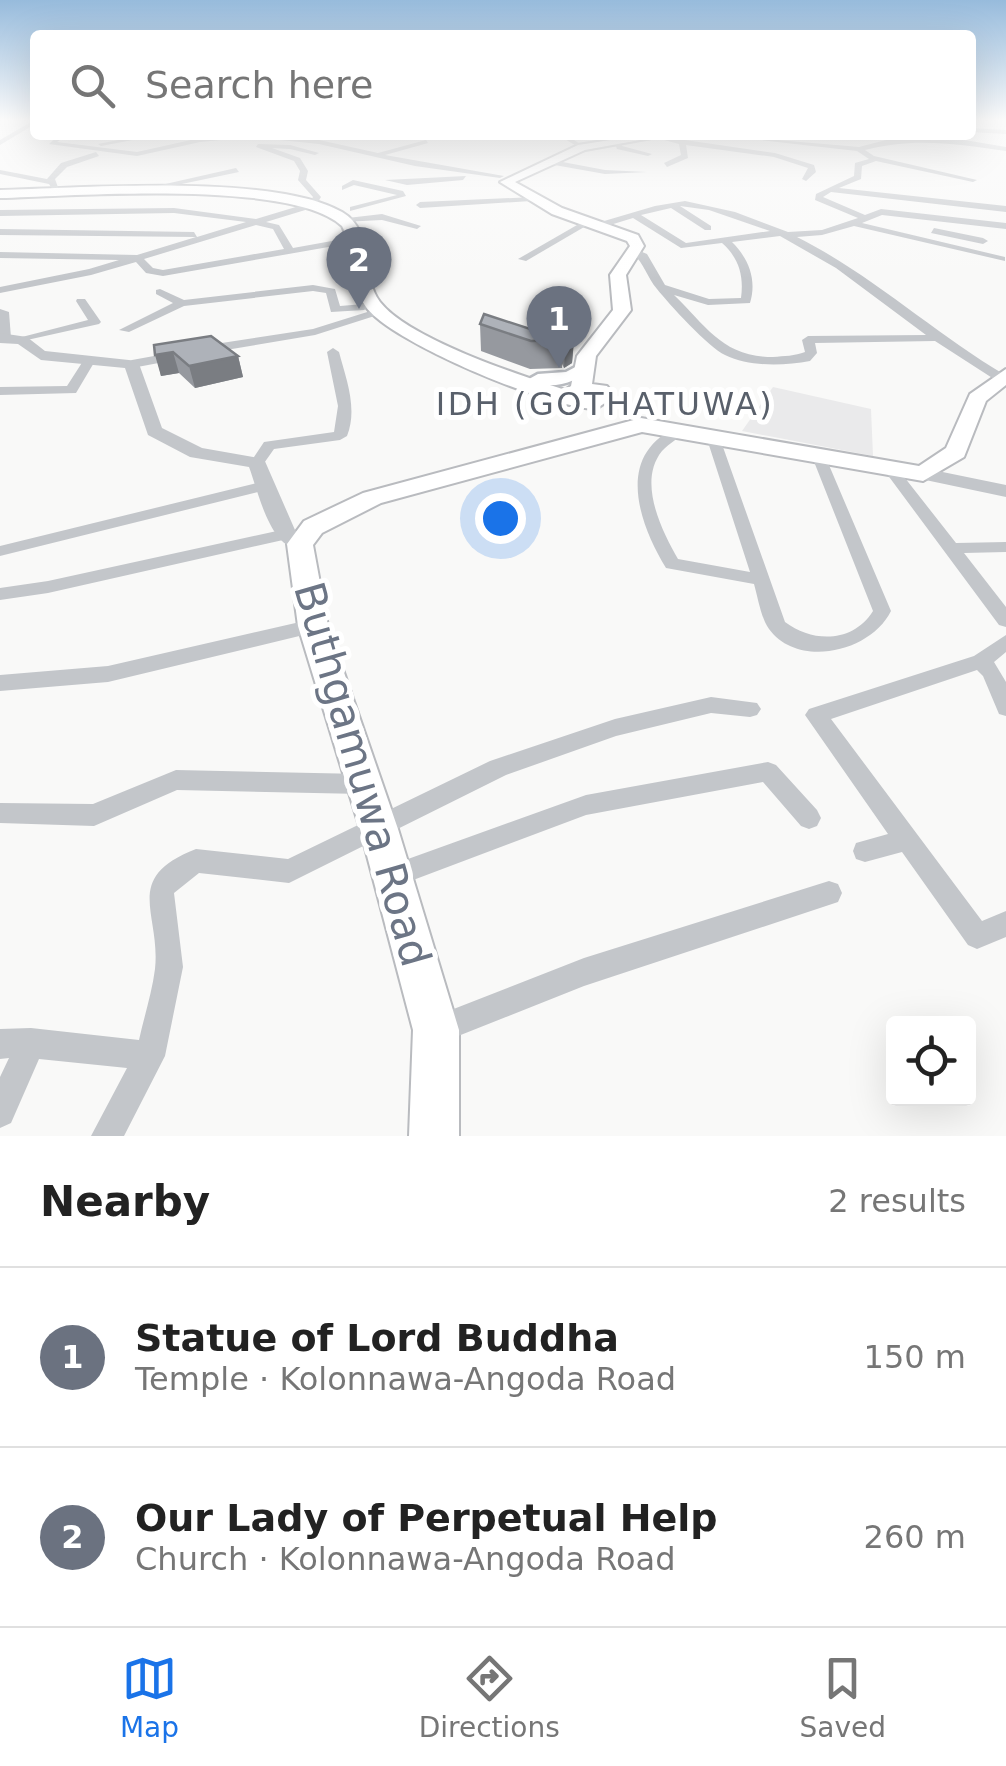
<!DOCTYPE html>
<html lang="en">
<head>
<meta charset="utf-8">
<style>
  body { margin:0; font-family:"DejaVu Sans",sans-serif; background:#f2f2f2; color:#222 }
  .controls { position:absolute; right:30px; bottom:30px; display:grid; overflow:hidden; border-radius:10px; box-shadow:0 10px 40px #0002 }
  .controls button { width:90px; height:90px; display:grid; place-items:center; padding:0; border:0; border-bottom:2px solid #e0e0e0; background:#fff; color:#222; font:50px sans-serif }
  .you { position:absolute; left:500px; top:518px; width:35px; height:35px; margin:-25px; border:8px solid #fff; border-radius:50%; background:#1a73e8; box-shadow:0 0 0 15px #1a73e833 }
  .badge { display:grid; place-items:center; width:65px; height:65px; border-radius:50%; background:#1a73e8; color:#fff; font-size:32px; font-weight:700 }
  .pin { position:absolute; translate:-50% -82px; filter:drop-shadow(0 2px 5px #0008) }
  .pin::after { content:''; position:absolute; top:52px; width:35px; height:30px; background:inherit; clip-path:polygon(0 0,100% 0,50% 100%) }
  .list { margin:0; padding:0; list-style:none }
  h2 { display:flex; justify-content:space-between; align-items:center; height:130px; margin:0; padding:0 40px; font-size:42px }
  h2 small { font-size:32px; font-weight:400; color:#767676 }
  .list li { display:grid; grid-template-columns:65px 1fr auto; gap:30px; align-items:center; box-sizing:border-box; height:180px; padding:0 40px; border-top:2px solid #e0e0e0 }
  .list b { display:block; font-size:38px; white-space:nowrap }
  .list p { margin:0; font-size:32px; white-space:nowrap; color:#767676 }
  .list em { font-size:32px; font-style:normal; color:#767676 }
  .icon { flex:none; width:55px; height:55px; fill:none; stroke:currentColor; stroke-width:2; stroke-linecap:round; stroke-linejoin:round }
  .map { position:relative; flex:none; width:1006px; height:1136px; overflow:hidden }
  .search { position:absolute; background:#fff; box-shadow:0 10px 40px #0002; left:30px; right:30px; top:30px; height:110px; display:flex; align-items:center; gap:25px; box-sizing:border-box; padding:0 35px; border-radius:10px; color:#767676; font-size:38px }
  .sheet { height:490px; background:#fff }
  nav { display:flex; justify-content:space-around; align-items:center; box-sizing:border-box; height:140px; border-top:2px solid #e0e0e0; background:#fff; font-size:28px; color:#767676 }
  nav a { display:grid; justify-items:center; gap:5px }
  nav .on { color:#1a73e8 }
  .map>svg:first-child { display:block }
</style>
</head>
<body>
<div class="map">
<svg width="1006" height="1136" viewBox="0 0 1006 1136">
  <rect width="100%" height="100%" fill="#f9f9f8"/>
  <path fill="#eaeaeb" d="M773,387L871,409L873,456L742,431Z"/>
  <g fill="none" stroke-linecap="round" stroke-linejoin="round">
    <defs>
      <path id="secondary" d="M583,363L592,368C578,383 546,392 529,379L538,374L566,372Z"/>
      <g id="primary">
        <path d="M642,135H668L585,150L515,182L562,208L638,235L644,246L626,275L631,310L596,356L592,384L607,386L615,396L596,409C551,409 392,343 366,307C349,284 355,251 342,226C293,179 71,196 0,198V190C82,188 274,173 342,212C375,231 360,276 380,302C409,339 519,375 565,390L571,386L577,356L613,310L610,275L630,246L627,241L552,214L500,182L578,145Z"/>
        <path d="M1006,369V385L986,401L964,457L923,481L642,432L381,503L322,533L313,545L328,626L398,829L459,1030V1136H409L413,1030L360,829L298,626L287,544L304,521L363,493L641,418L919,466L946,448L970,394Z"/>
      </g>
    </defs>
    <use href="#secondary" stroke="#b8bbc0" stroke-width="5"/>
    <use href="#primary" stroke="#b9bbbf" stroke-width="4"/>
    <g fill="#c3c6ca" fill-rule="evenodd">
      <path d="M31,122H35V124L0,145V140Z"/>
      <path d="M971,128L1006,130V134L971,132Z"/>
      <path d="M59,135H91L63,138L57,142L137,152L200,138L272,135L319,140L378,153L426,140L428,143L385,155L504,176L500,178L415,166L319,144L252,137L200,142L137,156L49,144Z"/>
      <path d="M144,135H159L101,146L98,144Z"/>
      <path d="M558,135H566L585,147L580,148Z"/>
      <path d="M717,135L859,147L894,138H931L927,135H935L1006,147V151C957,144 913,137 865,150L874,156L977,180L973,182L876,161L862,166L861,179L839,188L1006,206V212L831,192L823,197L865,215L881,209L1006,223V229L882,215L862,223L1005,257V261L854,226L822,235L797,237C871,274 934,333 1005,375V381H997L935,341L815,343L817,353L810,361C783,366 750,367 725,355C709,348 669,304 657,289C646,276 644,261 630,252L635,249L647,254L665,285L709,299L741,298C744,276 739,258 722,243L681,248L633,218L597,229L594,224L655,206L685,201L735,212L788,232L822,230L858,218L815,200L816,194L854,176L855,163L869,159L857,151ZM680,206L709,210L770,231L686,243L641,215L671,208L705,230H711V226ZM780,236L836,268L926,335L808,336L802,340L805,352C795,356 784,356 773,357C723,357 707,327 674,295L708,305L750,303C757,280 749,259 732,242Z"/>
      <path d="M657,136L775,153L814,165L816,172L806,181L802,179L808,168L774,157L686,145L688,158L667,167L664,163L681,155L679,144L657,138Z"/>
      <path d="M614,141H618L622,146L652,154L648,156L617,149Z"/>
      <path d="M258,144L290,145L319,153L315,155L290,149L272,148L300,158L308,171L306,180L321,197L315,207L266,222L279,225L293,248L354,237L357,238V242L163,276L146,273L136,262L91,275L0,293V287L89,269L119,260L0,258V252L137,255L196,237L0,235V229L194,232L197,237L246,222L174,213L0,216V210L174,208L256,219L309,203L313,197L298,180L300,171L294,161L256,147ZM256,225L273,229L284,249L163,270L153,268L144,259Z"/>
      <path d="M96,152L99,156L67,167L55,179L60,193L56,195L49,184L0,174V170L47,179L61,163Z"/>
      <path d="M552,160L605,170L647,172L605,174L549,164Z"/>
      <path d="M236,168L239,172L134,194L130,192Z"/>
      <path d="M466,176L463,180L407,185L385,180Z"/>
      <path d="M353,180L403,191L406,196L350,211V207L397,195L354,185L342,190V186Z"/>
      <path d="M534,197L531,201L420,208L416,205L420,202Z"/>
      <path d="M382,214L421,226L417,229L382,220L343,222L339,219Z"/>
      <path d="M584,221L591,223L526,261L518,259Z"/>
      <path d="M934,228L983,238L988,241L983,244L931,233Z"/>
      <path d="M313,285L335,289L340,306L364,304L369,307L364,310L331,312L326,293L313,291L184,306L129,332L119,330L173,303L156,294V290L160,289L184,300Z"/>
      <path d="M77,299H85L101,322L99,324L18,342V338L88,320L76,301Z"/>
      <path d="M380,308L386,311L384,313L315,335L202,354L196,350L202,346L313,329Z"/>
      <path d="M0,309L9,312L11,338L5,342L0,339Z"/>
      <path d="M333,348L339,352C346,379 358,408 347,436L340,440L274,449L262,466H252L250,463L264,442L334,432L338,406L327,352Z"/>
      <path d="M176,352L182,356L180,359L132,368L126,364L132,360Z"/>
      <path d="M85,358L95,361L76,393L0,395V387L67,386Z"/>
      <path d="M680,426L687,430C680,438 669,443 662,451C637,482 662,531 678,559L750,572L706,436L708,433H718L785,622C813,643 853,643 873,611L811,454L813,451H823L891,611C871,652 798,669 769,629C761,618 758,598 754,584L666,568C638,522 614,453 680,426Z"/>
      <path d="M889,463L894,464L956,543L1006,542V552L964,553L1006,607V627L999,625L884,470L882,467L884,464Z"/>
      <path d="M265,481L273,486L270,489L0,556V546Z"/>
      <path d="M286,529L294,534L292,538L48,593L0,600V588L48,581Z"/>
      <path d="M313,619L320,621L322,626L320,631L108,682L0,691V675L108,666Z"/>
      <path d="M1006,635V652L994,662L1006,682V716L999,714L983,676L977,670L831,719L982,921L1006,911V937L977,949L968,945L902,852L865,862L856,859L853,851L856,843L888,834L805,715L809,709L974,656Z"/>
      <path d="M711,697L757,703L761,709L757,715L750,717L711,713L616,736L506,775L289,883L199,873L174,893L183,967L165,1056L124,1136H91L127,1068L39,1059L11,1123L0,1128V1077L9,1058L0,1059V1029L31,1028L139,1040C144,1017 152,993 155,969C161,913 121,878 196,849L288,859L490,761L615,719Z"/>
      <path d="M768,762L776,765L817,810L821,818L817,826L809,829L801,826L763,782L586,815L392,888L383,884L379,876L383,868L586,795Z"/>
      <path d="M176,770L362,774L370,777L373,784L370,791L362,794L177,790L94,826L0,823V803L93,804Z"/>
      <path d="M829,881L838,884L842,893L838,902L829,905L584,986L438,1044L428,1039L423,1029L428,1019L584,958Z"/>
    </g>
    <g fill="#c3c6ca" fill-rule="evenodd">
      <path d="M0,333L27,337L45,351L138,361L162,428L202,448L264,459L295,530L311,544L308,549C271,557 259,493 249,467L190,457L148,435L125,368L41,360L18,344L0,343Z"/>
      <path d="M923,468L1006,485V497L916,478L913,474Z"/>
    </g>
    <use href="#secondary" fill="#fff" fill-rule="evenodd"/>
    <use href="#primary" fill="#fff" fill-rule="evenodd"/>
  </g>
  <g fill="#96999f">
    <path d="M577,305L572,363L564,368L562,364V368L530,369L481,351L480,324L554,337L555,317Z"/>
    <path d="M154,345L238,356L243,377L195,388L179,373L161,376Z"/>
  </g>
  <g fill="#7a7d82">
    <path d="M577,305L572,363L564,368L566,340Z"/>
    <path d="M173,352L179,373L161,376L155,355Z"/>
    <path d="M238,356L243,377L195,388L189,366Z"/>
  </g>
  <g fill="#aeb2b9" stroke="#7a7d82" stroke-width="2.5">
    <path d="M557,304L577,305L573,335L566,340L555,317Z"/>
    <path d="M484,314L564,340L531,341L480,324Z"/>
    <path d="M211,336L238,356L189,366L173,352L155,355L154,345Z"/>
  </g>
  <linearGradient id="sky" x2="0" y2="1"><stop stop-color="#97bbdc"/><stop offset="0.43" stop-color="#fcfcfc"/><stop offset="1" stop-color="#fcfcfc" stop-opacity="0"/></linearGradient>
  <rect width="1006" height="278" fill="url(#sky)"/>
  <g text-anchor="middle" stroke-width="10" stroke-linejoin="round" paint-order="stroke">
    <g font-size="32" letter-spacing="2.5" fill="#59606b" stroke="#fff">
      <text x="605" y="415">IDH (GOTHATUWA)</text>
    </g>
    <g font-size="42" fill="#6c7585" stroke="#fff">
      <text transform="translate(363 774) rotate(74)" y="15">Buthgamuwa Road</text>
    </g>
  </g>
</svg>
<div class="controls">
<button><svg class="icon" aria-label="locate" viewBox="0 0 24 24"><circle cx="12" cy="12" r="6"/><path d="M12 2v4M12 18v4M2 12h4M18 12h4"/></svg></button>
</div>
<div class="you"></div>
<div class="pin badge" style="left:559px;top:368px;background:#6b7280">1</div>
<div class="pin badge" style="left:359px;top:309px;background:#6b7280">2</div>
<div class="search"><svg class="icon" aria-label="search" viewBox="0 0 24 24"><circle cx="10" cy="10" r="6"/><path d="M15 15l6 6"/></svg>Search here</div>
</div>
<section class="sheet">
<h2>Nearby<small>2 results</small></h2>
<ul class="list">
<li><span class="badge" style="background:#6b7280">1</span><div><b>Statue of Lord Buddha</b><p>Temple · Kolonnawa-Angoda Road</p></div><em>150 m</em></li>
<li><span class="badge" style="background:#6b7280">2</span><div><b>Our Lady of Perpetual Help</b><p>Church · Kolonnawa-Angoda Road</p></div><em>260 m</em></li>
</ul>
</section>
<nav>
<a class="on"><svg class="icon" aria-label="map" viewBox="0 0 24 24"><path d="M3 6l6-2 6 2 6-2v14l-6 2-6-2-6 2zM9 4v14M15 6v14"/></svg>Map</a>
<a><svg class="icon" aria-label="directions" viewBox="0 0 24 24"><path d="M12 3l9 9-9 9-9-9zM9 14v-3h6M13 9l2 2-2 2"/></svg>Directions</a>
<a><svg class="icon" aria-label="saved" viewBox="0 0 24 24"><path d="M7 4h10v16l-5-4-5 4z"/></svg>Saved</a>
</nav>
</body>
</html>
